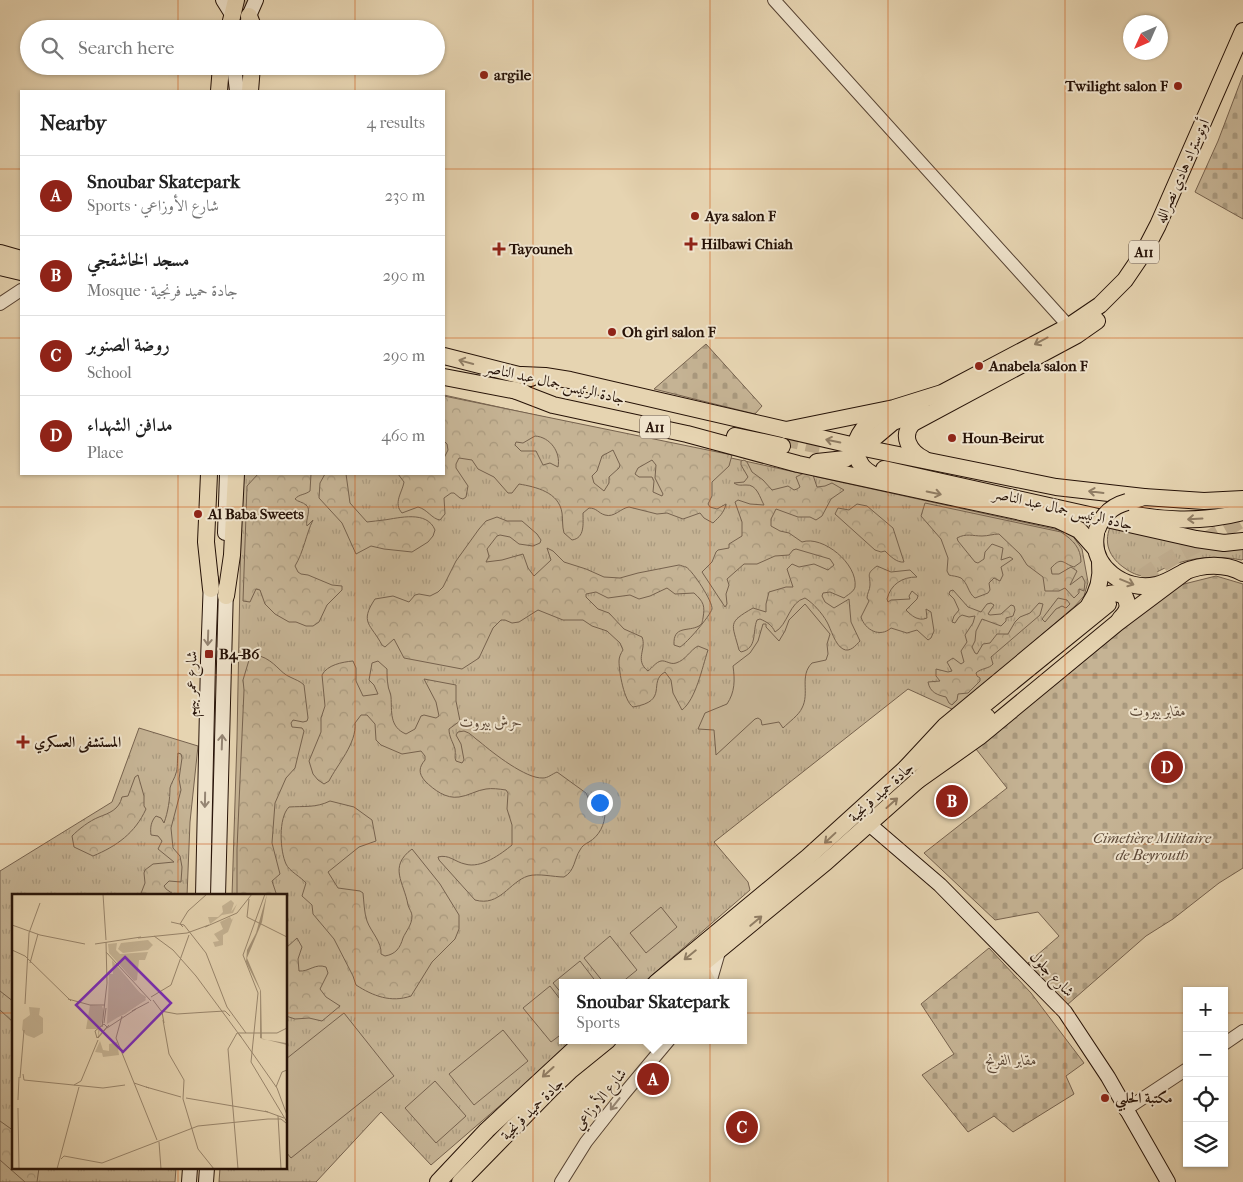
<!DOCTYPE html>
<html lang="en">
<head>
<meta charset="utf-8">
<style>
  body { margin:0; font-family:"IM FELL French Canon",Amiri,serif; background:#f2f2f2; color:#222 }
  .controls { position:absolute; right:15px; bottom:15px; display:grid; overflow:hidden; border-radius:0px; box-shadow:0 1px 4px #0004 }
  .controls button { width:45px; height:45px; display:grid; place-items:center; padding:0; border:0; border-bottom:1px solid #e0e0e0; background:#fff; color:#222; font:25px sans-serif }
  .compass { position:absolute; left:1123px; top:15px; width:45px; height:45px; border-radius:50%; background:#fff; box-shadow:0 1px 4px #0004; rotate:225deg }
  .you { position:absolute; left:599px; top:802px; width:18px; height:18px; margin:-12px; border:4px solid #fff; border-radius:50%; background:#1a73e8; box-shadow:0 0 0 8px #1a73e833 }
  .badge { display:grid; place-items:center; width:32px; height:32px; border-radius:50%; background:#8f2418; color:#fff; font-size:16px; font-weight:700 }
  .pin { position:absolute; translate:-50% -50%; border:2px solid #fff; box-shadow:0 1px 5px #0006 }
  .popup { position:absolute; left:559px; top:979px; width:188px; height:65px; box-sizing:border-box; display:grid; place-content:center; border-radius:0px; background:#fff; filter:drop-shadow(0 1px 4px #0005); font-size:16px; white-space:nowrap; color:#767676 }
  .popup b { font-size:19px; color:#222 }
  .popup::after { content:''; position:absolute; left:50%; top:100%; margin-left:-10px; border:10px solid transparent; border-top-color:#fff }
  .list { margin:0; padding:0; list-style:none }
  h2 { display:flex; justify-content:space-between; align-items:center; height:65px; margin:0; padding:0 20px; font-size:21px }
  h2 small { font-size:16px; font-weight:400; color:#767676 }
  .list li { display:grid; grid-template-columns:32px 1fr auto; gap:15px; align-items:center; box-sizing:border-box; height:80px; padding:0 20px; border-top:1px solid #e0e0e0 }
  .list b { display:block; font-size:19px; white-space:nowrap }
  .list p { margin:0; font-size:16px; white-space:nowrap; color:#767676 }
  .list em { font-size:16px; font-style:normal; color:#767676 }
  .icon { flex:none; width:28px; height:28px; fill:none; stroke:currentColor; stroke-width:2; stroke-linecap:round; stroke-linejoin:round }
  .map { position:relative; flex:none; width:1243px; height:1182px; overflow:hidden }
  .search { position:absolute; background:#fff; box-shadow:0 1px 4px #0004; left:20px; top:20px; width:425px; height:55px; display:flex; align-items:center; gap:12px; box-sizing:border-box; padding:0 18px; border-radius:28px; color:#767676; font-size:19px }
  .panel { position:absolute; background:#fff; box-shadow:0 1px 4px #0004; left:20px; top:90px; width:425px; height:385px; border-radius:0px }
  .map>svg:first-child { display:block }
</style>
</head>
<body>
<div class="map">
<svg width="1243" height="1182" viewBox="0 0 1243 1182">
  <defs>
    <pattern id="grass-tufts" width="24" height="20" patternUnits="userSpaceOnUse" patternTransform="scale(1.25)"><rect width="24" height="20" fill="#c5b394"/><path d="M3 7l-1-3M5 7V3M7 7l1-3M15 17l-1-3M17 17v-4M19 17l1-3" fill="none" stroke="#a9997e"/></pattern>
    <pattern id="forest-crowns" width="20" height="18" patternUnits="userSpaceOnUse" patternTransform="scale(1.25)"><rect width="20" height="18" fill="#c5b394"/><path d="M2 6a3 3 0 1 1 6 0M12 15a3 3 0 1 1 6 0" fill="none" stroke="#a9997e"/></pattern>
    <pattern id="cemetery-stones" width="16" height="16" patternUnits="userSpaceOnUse" patternTransform="scale(1.25)"><rect width="16" height="16" fill="#c5b394"/><path d="M2 7V4a2 2 0 0 1 4 0v3zM10 15v-3a2 2 0 0 1 4 0v3z" fill="#a9997e"/></pattern>
  </defs>
  <rect width="100%" height="100%" fill="#e6d4b1"/>
  <filter id="stains"><feTurbulence type="fractalNoise" baseFrequency=".004" numOctaves="4"/><feColorMatrix values="0 0 0 0 .2 0 0 0 0 .09 0 0 0 0 .02 0 0 0 .5 -.17"/></filter>
  <radialGradient id="worn" r=".72"><stop offset=".6" stop-color="#630" stop-opacity="0"/><stop offset="1" stop-color="#630" stop-opacity=".3"/></radialGradient>
  <g fill="url(#grass-tufts)" stroke="#76624e">
    <path d="M444,395L1059,530L1072,535L1082,549L1088,582L1084,596L1075,606L954,710L908,689L714,842L748,882L750,890L643,983H563V1040H576L431,1165L381,1112L316,1182H219L220,1168H286V896H232L237,739L242,474H444Z"/>
    <path d="M1112,523L1243,545V559L1242,560C1216,555 1193,557 1169,566C1162,569 1151,576 1144,576C1138,576 1130,572 1126,569C1109,558 1102,542 1112,523Z"/>
    <path d="M139,728L198,746L190,822L187,896H14V1168H176L175,1182H0V871L112,802Z"/>
  </g>
  <g fill="url(#forest-crowns)" stroke="#76624e" fill-rule="evenodd">
    <path d="M444,396L732,455L729,466L712,482V496L708,504L710,507L717,509L726,504C724,513 719,517 713,523L704,518L700,513L683,519L667,513L657,514L629,507C621,508 614,518 605,515C598,513 597,508 589,508L583,513C583,524 585,538 572,540L564,533C562,526 563,520 562,513C559,492 536,487 519,484L512,493H508L494,477L478,469L472,460L459,458L456,464V468L468,486L466,497L463,499L460,498L454,493H451L444,498L445,514L440,520C432,519 427,509 418,507L402,513C393,503 402,493 404,482L398,474H444V458L448,450L447,444L444,441ZM535,436C550,437 561,452 558,467L550,463L543,465L536,451H521L515,445L516,442L523,443ZM613,450L620,465L619,468L609,477V483L604,491L594,483L592,476L597,471L602,456ZM652,460L656,465L655,478L663,494L662,496L653,492L654,481L652,477H639L635,474L638,468Z"/>
    <path d="M744,460L747,462L752,472L763,480L772,490L788,486L794,490L797,489L800,487L796,477L804,473L813,475L817,487L825,486L832,483L844,490L831,499L822,516L816,520L810,517H798L776,509L771,519V526L780,531L789,533L802,542C823,535 858,564 855,587C854,592 847,595 844,598L830,592L823,593L822,596L825,602L834,608L849,599L851,622L860,641C856,645 850,653 843,649C835,645 831,629 827,622C822,613 813,603 805,598C789,602 788,625 775,632C772,625 767,622 760,619L757,620C752,632 758,648 741,652L739,650C732,623 727,623 753,608L766,612V604L769,592L786,587H793L787,569L792,564L799,567L814,564L828,570L834,565L830,559L796,549L793,550L789,555L775,556L757,564H744L727,579L729,585L726,594L727,604L725,607L702,572L712,562L716,552L718,550L729,548V544L742,536V522L735,502L738,500L750,504L764,505C760,498 757,484 746,485C740,485 739,486 734,483L744,482L748,477L741,465V461Z"/>
    <path d="M258,474H311L310,491C305,495 299,494 295,499C298,502 303,502 306,505C312,509 305,520 307,526L313,520C306,534 304,551 295,566L298,572L301,574L308,575L332,585L342,586V590L327,605L319,622L313,626H306L296,622H289L275,614L265,604L260,590L256,589L250,602L243,601L247,486Z"/>
    <path d="M325,474H346L350,503L367,522C373,521 378,521 384,520C399,518 427,510 435,530L433,536L428,542L412,552L384,549L371,546L356,554L342,523L319,498L320,483Z"/>
    <path d="M925,503L1061,532C1073,540 1081,548 1081,562L1074,567C1062,563 1062,556 1051,568L1052,574H1059L1071,567L1077,571L1070,585L1082,576L1085,582L1084,591L1079,589V593L1074,598L1065,588L1059,591H1045L1043,577L1027,565L1020,554L999,534C993,534 988,536 982,536C973,536 966,533 957,538L958,541L975,562L978,563L984,559L985,552L992,544L1003,548L1001,560L1010,557L1013,559L1001,567L1003,575L1000,581L994,578L989,583L990,590L988,593L975,598C968,593 968,583 961,578C957,576 952,576 949,575L947,571L948,558L941,539L921,516Z"/>
    <path d="M857,504L867,506L893,528L904,562C897,563 890,556 885,551L881,552L875,550L835,514L838,508L849,510Z"/>
    <path d="M497,517L507,521H522L537,534L541,540L540,543L533,546L519,544L510,537L500,535L497,536L487,549L489,556L486,562L502,560L523,554L528,568L534,576L551,560L547,548L553,551L564,562L586,569L604,577L620,578L638,573L679,565C680,565 685,567 686,567C693,571 713,602 712,609C710,616 687,643 680,647L674,645C673,625 688,632 699,626C703,623 702,622 703,618C705,606 704,602 694,593L675,594L667,588L650,596L639,599L630,595L608,598L596,592L586,594V597L598,609L609,613L624,629L642,637C647,649 634,660 648,671C652,668 656,662 661,661C666,660 670,665 676,663C686,660 690,650 698,646L708,650C702,668 696,699 682,710L673,693L671,680L665,672C647,682 670,701 633,707C624,701 619,672 619,661C619,657 621,653 623,650L620,643L607,631L592,626L583,620H563L538,610L519,622L512,623L505,620H501L493,628L479,658L462,669L404,658L394,639L385,647L382,645C371,624 359,623 375,599L393,596L409,602L415,595L419,594L430,596L438,592L443,587L456,561L479,529L486,521Z"/>
    <path d="M877,566L891,572L910,570L917,577C902,577 891,584 887,599L888,602L891,600L910,599L909,596L912,591L918,596L917,599L906,610C911,615 918,622 927,618L926,609L931,612L934,631L931,638L928,640L917,630L907,633L891,628C880,638 865,630 861,617L869,601L867,598C867,593 870,590 870,585C870,574 866,574 877,566Z"/>
    <path d="M953,590L968,607L981,612L987,604L991,603L994,605L988,614L990,615L1001,614L1011,605L1014,606L1015,610L1013,616L1006,618V621L1001,626L982,619L976,631L975,641L972,647L975,653L977,654L983,644L990,643L997,634H1008L1015,622L1020,617L1030,613L1039,603L1043,604L1040,615L991,657L993,664C989,669 981,668 976,673L977,676L980,678V681L968,693L958,694L957,700L952,705L949,703L946,697C938,695 930,693 928,682L940,681L936,676V669L948,672L952,671L947,662L953,658L961,664L964,662L961,651L967,642L965,635L973,623L975,616L969,617L962,615L959,617L955,623L952,622L954,616L959,610L954,599L949,594L950,591Z"/>
    <path d="M1058,598L1067,600L1070,604L1066,608L1062,606L1056,609L1045,622L1042,619Z"/>
    <path d="M260,656C275,661 280,673 290,677C296,680 300,681 304,685L308,718L307,721L303,722L293,720L291,723L292,727L302,728L304,731L295,768L286,778L275,803L272,843L280,874L272,881L277,896H237V849L244,690L243,680L249,660Z"/>
    <path d="M353,661L356,668V681L363,696L378,694L374,685L369,680L372,663L378,661L387,669C387,674 387,680 388,685C388,689 391,693 391,697C392,711 389,727 406,734L415,729L421,716L424,715L436,718L439,716L436,702L424,679L456,685V701L460,721L449,729C449,737 453,742 455,749C456,754 454,757 456,761L462,763L464,760L461,744L456,735L458,732L464,731C471,733 474,738 480,742C493,753 526,779 543,778C548,778 552,774 557,772L586,793L592,806L605,812C605,825 599,836 589,842C585,844 582,846 580,850C574,859 575,871 564,877C554,877 538,873 528,876C509,882 500,907 475,900L439,860L438,857C449,854 455,862 465,864C481,869 501,854 512,845V825L507,809L508,793L506,790C499,789 492,788 486,789C477,790 468,796 459,797C446,799 434,790 425,781C418,773 419,767 425,760V756L421,751L402,754L381,745L376,740L375,724L367,715H361L355,723C357,743 337,765 329,781L324,784L318,780L313,774L309,761L321,732V718L325,706L322,675C327,665 342,662 353,661Z"/>
    <path d="M178,753L181,754L182,758L179,779L181,790L171,828L173,848L180,856L182,867L181,882L169,881L164,886L166,889L176,896H140L145,883L144,873L145,870L153,864L174,862L158,849L162,841L158,836L151,835C150,828 151,821 156,816L161,818L164,823C168,812 170,799 170,788C171,783 175,778 176,773C178,769 177,759 178,753Z"/>
    <path d="M138,775L144,796V806L146,809C135,833 117,846 93,856L74,847L72,836C79,829 89,821 99,817C109,813 119,810 122,797L128,796L135,777Z"/>
    <path d="M330,801L354,807L372,820L376,841L359,847L328,872L338,888L360,891L363,893C364,902 364,912 367,921C371,932 382,942 381,954L385,956C396,954 400,948 403,938C406,931 412,925 412,916C412,912 409,909 408,905C404,882 388,867 412,849L440,884L459,915V929L455,939L432,962L411,996C391,1003 373,996 356,985L353,976L334,939L313,914L312,905L302,896L306,883C301,877 289,871 286,864C280,851 278,818 289,807C304,806 316,808 330,801Z"/>
    <path d="M297,938L302,947L298,959L299,971C309,972 315,963 326,967L328,973L320,989L326,997L340,1006L322,1021L309,1018L295,1019L286,1016V948Z"/>
    <path d="M0,991L14,1002V1023L0,1010Z"/>
    <path d="M0,1121L14,1131V1168H39L37,1182H25L0,1160Z"/>
  </g>
  <g fill="url(#cemetery-stones)" stroke="#76624e">
    <path d="M1243,75V219L1195,192L1218,141Z"/>
    <path d="M706,344L762,406L755,414L654,389Z"/>
    <path d="M1216,576L1243,584V868L1219,883L1173,919L1146,936L1067,1005L1028,963L1059,936L1038,912L995,920L924,853L1007,788L976,749L1176,586Z"/>
    <path d="M989,948L1031,993L1084,1063L1066,1076L1074,1094L1013,1132L994,1116L968,1132L922,1075L954,1054L921,1004Z"/>
  </g>
  <g fill="#c5b394" stroke="#76624e">
    <path d="M805,604L830,634L827,644L828,654L826,660L812,663C799,676 810,693 802,708C799,715 789,722 783,728L779,722L762,725L761,720L758,718L755,719L716,755L714,730L698,729L705,713L727,704C735,692 735,680 733,666L750,653L758,641L763,624H766V627L779,641L785,631L789,620Z"/>
    <path d="M661,907L677,927L646,953L630,933Z"/>
    <path d="M610,936L637,970L621,983H604L584,958Z"/>
    <path d="M580,961L597,983H563V995L553,983Z"/>
    <path d="M550,986L563,1003V1033L551,1042L523,1008Z"/>
    <path d="M344,1013L394,1076L291,1158L286,1152V1059Z"/>
    <path d="M503,1030L528,1061L474,1105L449,1074Z"/>
    <path d="M435,1081L466,1116L436,1143L405,1108Z"/>
  </g>
  <g fill="none" stroke-linecap="round" stroke-linejoin="round">
    <path stroke="#c0ad8f" stroke-width="14" stroke-dasharray="14 7" stroke-linecap="butt" d="M237,29L245,0"/>
    <g stroke="#c0ad8f" stroke-width="16" stroke-dasharray="16 8" stroke-linecap="butt">
      <path d="M783,438L820,446"/>
      <path d="M1123,592C1159,561 1203,543 1243,519"/>
    </g>
    <defs>
      <g id="tertiary">
        <path d="M774,0L1074,332"/>
        <path d="M0,304L21,290"/>
        <path d="M710,983L719,952L717,947"/>
        <path d="M1224,1044L1243,1031"/>
        <path d="M1125,1110L1187,1069"/>
        <path d="M561,1182L586,1142L623,1095L669,1040"/>
      </g>
      <g id="secondary">
        <path d="M223,0L233,16"/>
        <path d="M247,26L249,16L256,0"/>
        <path d="M234,66L237,91"/>
        <path d="M225,533L227,474"/>
        <path d="M869,824L940,885L1065,1012L1108,1077L1168,1182"/>
        <path d="M203,896L208,661L211,579"/>
        <path d="M218,896L226,587"/>
        <path d="M189,1182L190,1168"/>
        <path d="M206,1182L207,1168"/>
      </g>
      <g id="primary">
        <path d="M1131,501L1144,497L1204,501L1243,499"/>
        <path d="M1096,534C1090,567 1125,592 1156,585C1166,583 1175,577 1184,572C1202,564 1226,563 1243,573"/>
        <path d="M1089,605C1098,592 1102,579 1100,563"/>
        <path d="M694,971L704,975L708,983"/>
        <path d="M656,983L808,857L905,769L945,726L1087,608C1099,599 1111,587 1125,597C1130,607 1127,612 1120,619"/>
        <path d="M679,983L826,862L917,781L979,737L1117,623L1185,572"/>
        <path d="M438,1182L487,1130L584,1040"/>
        <path d="M460,1182L551,1089L571,1070L608,1040"/>
      </g>
      <g id="trunk">
        <path d="M249,16L254,29"/>
        <path d="M229,29L236,0"/>
        <path d="M219,91L221,66"/>
        <path d="M250,91L252,66"/>
        <path d="M0,253L21,259"/>
        <path d="M0,267L21,272"/>
        <path d="M444,356L531,378"/>
        <path d="M522,375L545,376L570,380L864,448L1056,487L1144,497"/>
        <path d="M444,377L523,392"/>
        <path d="M514,390L553,405L687,434L798,464L1058,520L1079,530L1095,548"/>
        <path d="M786,430L894,408L942,393L1069,326L1100,305L1125,280L1144,252L1158,225L1243,31"/>
        <path d="M735,436L782,446"/>
        <path d="M924,459C910,452 900,436 913,423L1077,335L1097,321"/>
        <path d="M817,462L845,459L861,449L893,422L923,411"/>
        <path d="M884,469L1196,539L1224,543L1243,541"/>
        <path d="M209,474L206,542L211,589"/>
        <path d="M878,478C872,474 866,471 862,466C845,444 865,422 884,412"/>
        <path d="M1116,511C1157,521 1203,523 1243,512"/>
        <path d="M226,596L232,555L236,474"/>
        <path d="M905,769L1108,604"/>
        <path d="M917,781L939,758L987,717"/>
      </g>
    </defs>
    <use href="#tertiary" stroke="#564232" stroke-width="14"/>
    <use href="#secondary" stroke="#261207" stroke-width="16"/>
    <use href="#primary" stroke="#261207" stroke-width="18"/>
    <use href="#trunk" stroke="#261207" stroke-width="18"/>
    <use href="#tertiary" stroke="#efe3cc" stroke-width="12"/>
    <use href="#secondary" stroke="#efe3cc" stroke-width="14"/>
    <use href="#primary" stroke="#e6d4b1" stroke-width="16"/>
    <use href="#trunk" stroke="#e6d4b1" stroke-width="16"/>
    <defs>
      <path id="primary-bridge" d="M1097,530C1102,515 1112,506 1127,502"/>
    </defs>
    <use href="#primary-bridge" stroke="#261207" stroke-width="18" stroke-linecap="butt"/>
    <use href="#primary-bridge" stroke="#e6d4b1" stroke-width="16"/>
  </g>
  <defs><path id="oneway-shaft" d="M-6 0H5M1.5-3L5.5 0L1.5 3" fill="none" stroke-width="1.6" stroke-linecap="round" stroke-linejoin="round" transform="scale(1.25)"/></defs>
  <g stroke="#907d64">
    <use href="#oneway-shaft" transform="translate(1041 341) rotate(152)"/>
    <use href="#oneway-shaft" transform="translate(466 362) rotate(-165)"/>
    <use href="#oneway-shaft" transform="translate(833 441) rotate(-168)"/>
    <use href="#oneway-shaft" transform="translate(1096 492) rotate(-173)"/>
    <use href="#oneway-shaft" transform="translate(934 493) rotate(12)"/>
    <use href="#oneway-shaft" transform="translate(1195 519) rotate(177)"/>
    <use href="#oneway-shaft" transform="translate(1127 582) rotate(22)"/>
    <use href="#oneway-shaft" transform="translate(892 803) rotate(-42)"/>
    <use href="#oneway-shaft" transform="translate(830 838) rotate(137)"/>
    <use href="#oneway-shaft" transform="translate(756 921) rotate(-40)"/>
    <use href="#oneway-shaft" transform="translate(690 955) rotate(141)"/>
    <use href="#oneway-shaft" transform="translate(548 1072) rotate(138)"/>
  </g>
  <g stroke="#958573">
    <use href="#oneway-shaft" transform="translate(208 638) rotate(92)"/>
    <use href="#oneway-shaft" transform="translate(222 742) rotate(-88)"/>
    <use href="#oneway-shaft" transform="translate(205 800) rotate(91)"/>
    <use href="#oneway-shaft" transform="translate(615 1104) rotate(128)"/>
  </g>
  <path fill="none" stroke="#cb4e0b" stroke-width="1" stroke-opacity="0.55" d="M178,0V29M355,0V29M533,0V1182M710,0V1182M888,0V1182M1065,0V1182M178,66V91M355,66V91M0,169H21M444,169H1243M0,338H21M444,338H1243M178,474V896M355,474V1182M0,507H1243M0,675H1243M0,844H1243M0,1013H14M286,1013H1187M1224,1013H1243M178,1168V1182"/>
  <g fill="#8f2418" stroke="#efe3cc" stroke-width="2">
    <circle cx="484" cy="75" r="5"/>
    <circle cx="1178" cy="86" r="5"/>
    <circle cx="695" cy="216" r="5"/>
    <path d="M688.5 236.5h5v5h5v5h-5v5h-5v-5h-5v-5h5z"/>
    <path d="M496.5 241.5h5v5h5v5h-5v5h-5v-5h-5v-5h5z"/>
    <circle cx="612" cy="332" r="5"/>
    <circle cx="979" cy="366" r="5"/>
    <circle cx="952" cy="438" r="5"/>
    <circle cx="198" cy="514" r="5"/>
    <rect x="204" y="649" width="10" height="10" rx="2.5"/>
    <path d="M20.5 734.5h5v5h5v5h-5v5h-5v-5h-5v-5h5z"/>
    <circle cx="1105" cy="1098" r="5"/>
  </g>
  <g text-anchor="middle" stroke-width="4" stroke-linejoin="round" paint-order="stroke">
    <g fill="#efe3cc" stroke="#625142" stroke-width="1">
      <rect x="1129" y="240.5" width="30" height="23" rx="4"/>
      <rect x="640" y="415.5" width="30" height="23" rx="4"/>
    </g>
    <g font-size="14" font-weight="bold" fill="#261207">
      <text x="1144" y="257">A11</text>
      <text x="655" y="432">A11</text>
    </g>
    <g font-size="15" font-weight="bold" fill="#261207" stroke="#efe3cc" text-anchor="start">
      <text x="494" y="80">argile</text>
      <text x="1168" y="91" text-anchor="end">Twilight salon F</text>
      <text x="705" y="221">Aya salon F</text>
      <text x="701" y="249">Hilbawi Chiah</text>
      <text x="509" y="254">Tayouneh</text>
      <text x="622" y="337">Oh girl salon F</text>
      <text x="989" y="371">Anabela salon F</text>
      <text x="962" y="443">Houn-Beirut</text>
      <text x="208" y="519">Al Baba Sweets</text>
      <text x="219" y="659">B4-B6</text>
      <text x="34" y="747">المستشفى العسكري</text>
      <text x="1115" y="1103">مكتبة الحلبي</text>
    </g>
    <g font-size="15" fill="#261207" stroke="#efe3cc">
      <text transform="translate(1182 171) rotate(-66)" y="5">أوتوستراد هادي نصرالله</text>
      <text transform="translate(555 383) rotate(13)" y="5">جادة الرئيس جمال عبد الناصر</text>
      <text transform="translate(1063 509) rotate(13)" y="5">جادة الرئيس جمال عبد الناصر</text>
      <text transform="translate(191 684) rotate(-89)" y="5">شارع عمر بيهم</text>
      <text transform="translate(881 792) rotate(-42)" y="5">جادة حميد فرنجية</text>
      <text transform="translate(1052 974) rotate(46)" y="5">شارع جلول</text>
      <text transform="translate(600 1099) rotate(-51)" y="5">شارع الأوزاعي</text>
      <text transform="translate(532 1109) rotate(-45)" y="5">جادة حميد فرنجية</text>
    </g>
    <g font-size="15" font-style="italic" fill="#5e4a38" stroke="#efe3cc">
      <text x="1158" y="716">مقابر بيروت</text>
      <text x="491" y="727">حرش بيروت</text>
      <text x="1152" y="843">Cimetière Militaire<tspan x="1152" dy="17">de Beyrouth</tspan></text>
      <text x="1011" y="1065">مقابر الفرنج</text>
    </g>
  </g>
  <g transform="translate(12 894)">
    <rect width="275" height="275" fill="#e6d4b1"/>
    <path d="M219,6L222,9L219,18L225,10L221,19L210,21L198,30L196,23H206L211,18L210,12ZM222,22L216,38L211,41V51L203,53L201,48L207,47L202,40L211,35L208,28L218,23L220,26ZM136,46L141,51L136,56L111,59L106,55L109,49ZM105,49L104,56L108,60L136,58L133,66H127L125,86L122,87L97,59L96,50ZM100,66L134,106L95,130L97,80H101Z" fill="#c5b394"/>
    <path d="M113,83L123,94L118,91V98L115,96V100L104,101L105,92H109L108,98L117,95V88L113,91L112,88L107,87L110,92L105,90V85L114,86ZM124,96L134,103L133,106L113,120L106,123L98,120L104,117L105,112L106,119L105,108L112,107L115,101L120,99V108L116,107L109,114L110,119L112,120L111,116L116,110L123,109L122,103L128,102L123,99Z" fill="#c5b394"/>
    <path d="M78,111L90,112L92,118L86,144V135H74ZM88,147L91,156L97,157V150L105,148L107,161L91,163L90,159L83,158Z" fill="#c5b394"/>
    <path d="M17,113L28,114L27,121L31,124V139L22,144L14,141L10,136L11,126L18,121Z" fill="#c5b394"/>
    <path d="M255,0L250,28L235,64L249,97L250,145L274,149L275,151L248,144V96L234,68L235,56L244,39Z" fill="#a59277"/>
    <path fill="none" stroke="#99866d" stroke-width="1" d="M91,0L94,46M253,0L231,61L246,99L239,168L275,228M237,5L235,23L275,43M159,28L172,31L194,59L215,113L234,139M0,31L28,41L73,50M171,33L168,30L176,17L195,0M193,33L225,19L240,0M142,42L161,56L184,82L229,143M126,44L175,39L197,31M83,50L129,43M0,56L13,62L59,107M94,58L129,96M18,69L26,40M127,94L139,107M139,103L159,91L177,41M56,105L78,111H93M141,106L150,118L152,129M13,110L17,39L28,9M120,117L137,108M149,117L165,120L196,118M196,118L213,117L218,122M110,122L104,144L145,246M151,126L157,160L172,186L171,205L186,255L202,275M92,129L94,114M92,130L95,133L85,144L83,137ZM90,133L95,89L94,48M95,134L124,115M227,140L265,194L275,221M86,144L97,131M11,180L12,186L91,194L113,191M8,184L12,136M122,189L137,194M62,191L69,187L86,146M134,193L169,203M264,193L270,178L275,176M174,204L256,218M6,206L7,183M6,214L7,275M253,217L272,224M266,222L269,275M147,248L149,275M49,265L52,262L90,269L186,232L256,225H269L274,229M45,275L67,193M226,275L216,155L225,139H265L275,134"/>
    <path fill="#7b2cbf" fill-opacity="0.15" stroke="#7b2cbf" stroke-width="2.5" d="M113,63L159,109L111,158L64,111Z"/>
    <rect width="275" height="275" fill="none" stroke="#261207" stroke-width="2.5"/>
  </g>
  <rect width="100%" height="100%" filter="url(#stains)"/>
  <rect width="100%" height="100%" fill="url(#worn)"/>
</svg>
<div class="controls">
<button>+</button>
<button>−</button>
<button><svg class="icon" aria-label="locate" viewBox="0 0 24 24"><circle cx="12" cy="12" r="6"/><path d="M12 2v4M12 18v4M2 12h4M18 12h4"/></svg></button>
<button><svg class="icon" aria-label="layers" viewBox="0 0 24 24"><path d="M12 4l9 5-9 5-9-5zM3 14l9 5 9-5"/></svg></button>
</div>
<svg class="compass" viewBox="-18 -18 36 36"><path d="M0-13l5 13h-10z" fill="#e53935"/><path d="M0 13l5-13h-10z" fill="#767676"/></svg>
<div class="you"></div>
<div class="pin badge" style="left:653px;top:1079px">A</div>
<div class="popup"><b>Snoubar Skatepark</b>Sports</div>
<div class="pin badge" style="left:952px;top:801px">B</div>
<div class="pin badge" style="left:742px;top:1127px">C</div>
<div class="pin badge" style="left:1167px;top:767px">D</div>
<div class="search"><svg class="icon" aria-label="search" viewBox="0 0 24 24"><circle cx="10" cy="10" r="6"/><path d="M15 15l6 6"/></svg>Search here</div>
<section class="panel">
<h2>Nearby<small>4 results</small></h2>
<ul class="list">
<li><span class="badge">A</span><div><b>Snoubar Skatepark</b><p>Sports · شارع الأوزاعي</p></div><em>230 m</em></li>
<li><span class="badge">B</span><div><b>مسجد الخاشقجي</b><p>Mosque · جادة حميد فرنجية</p></div><em>290 m</em></li>
<li><span class="badge">C</span><div><b>روضة الصنوبر</b><p>School</p></div><em>290 m</em></li>
<li><span class="badge">D</span><div><b>مدافن الشهداء</b><p>Place</p></div><em>460 m</em></li>
</ul>
</section>
</div>
</body>
</html>
